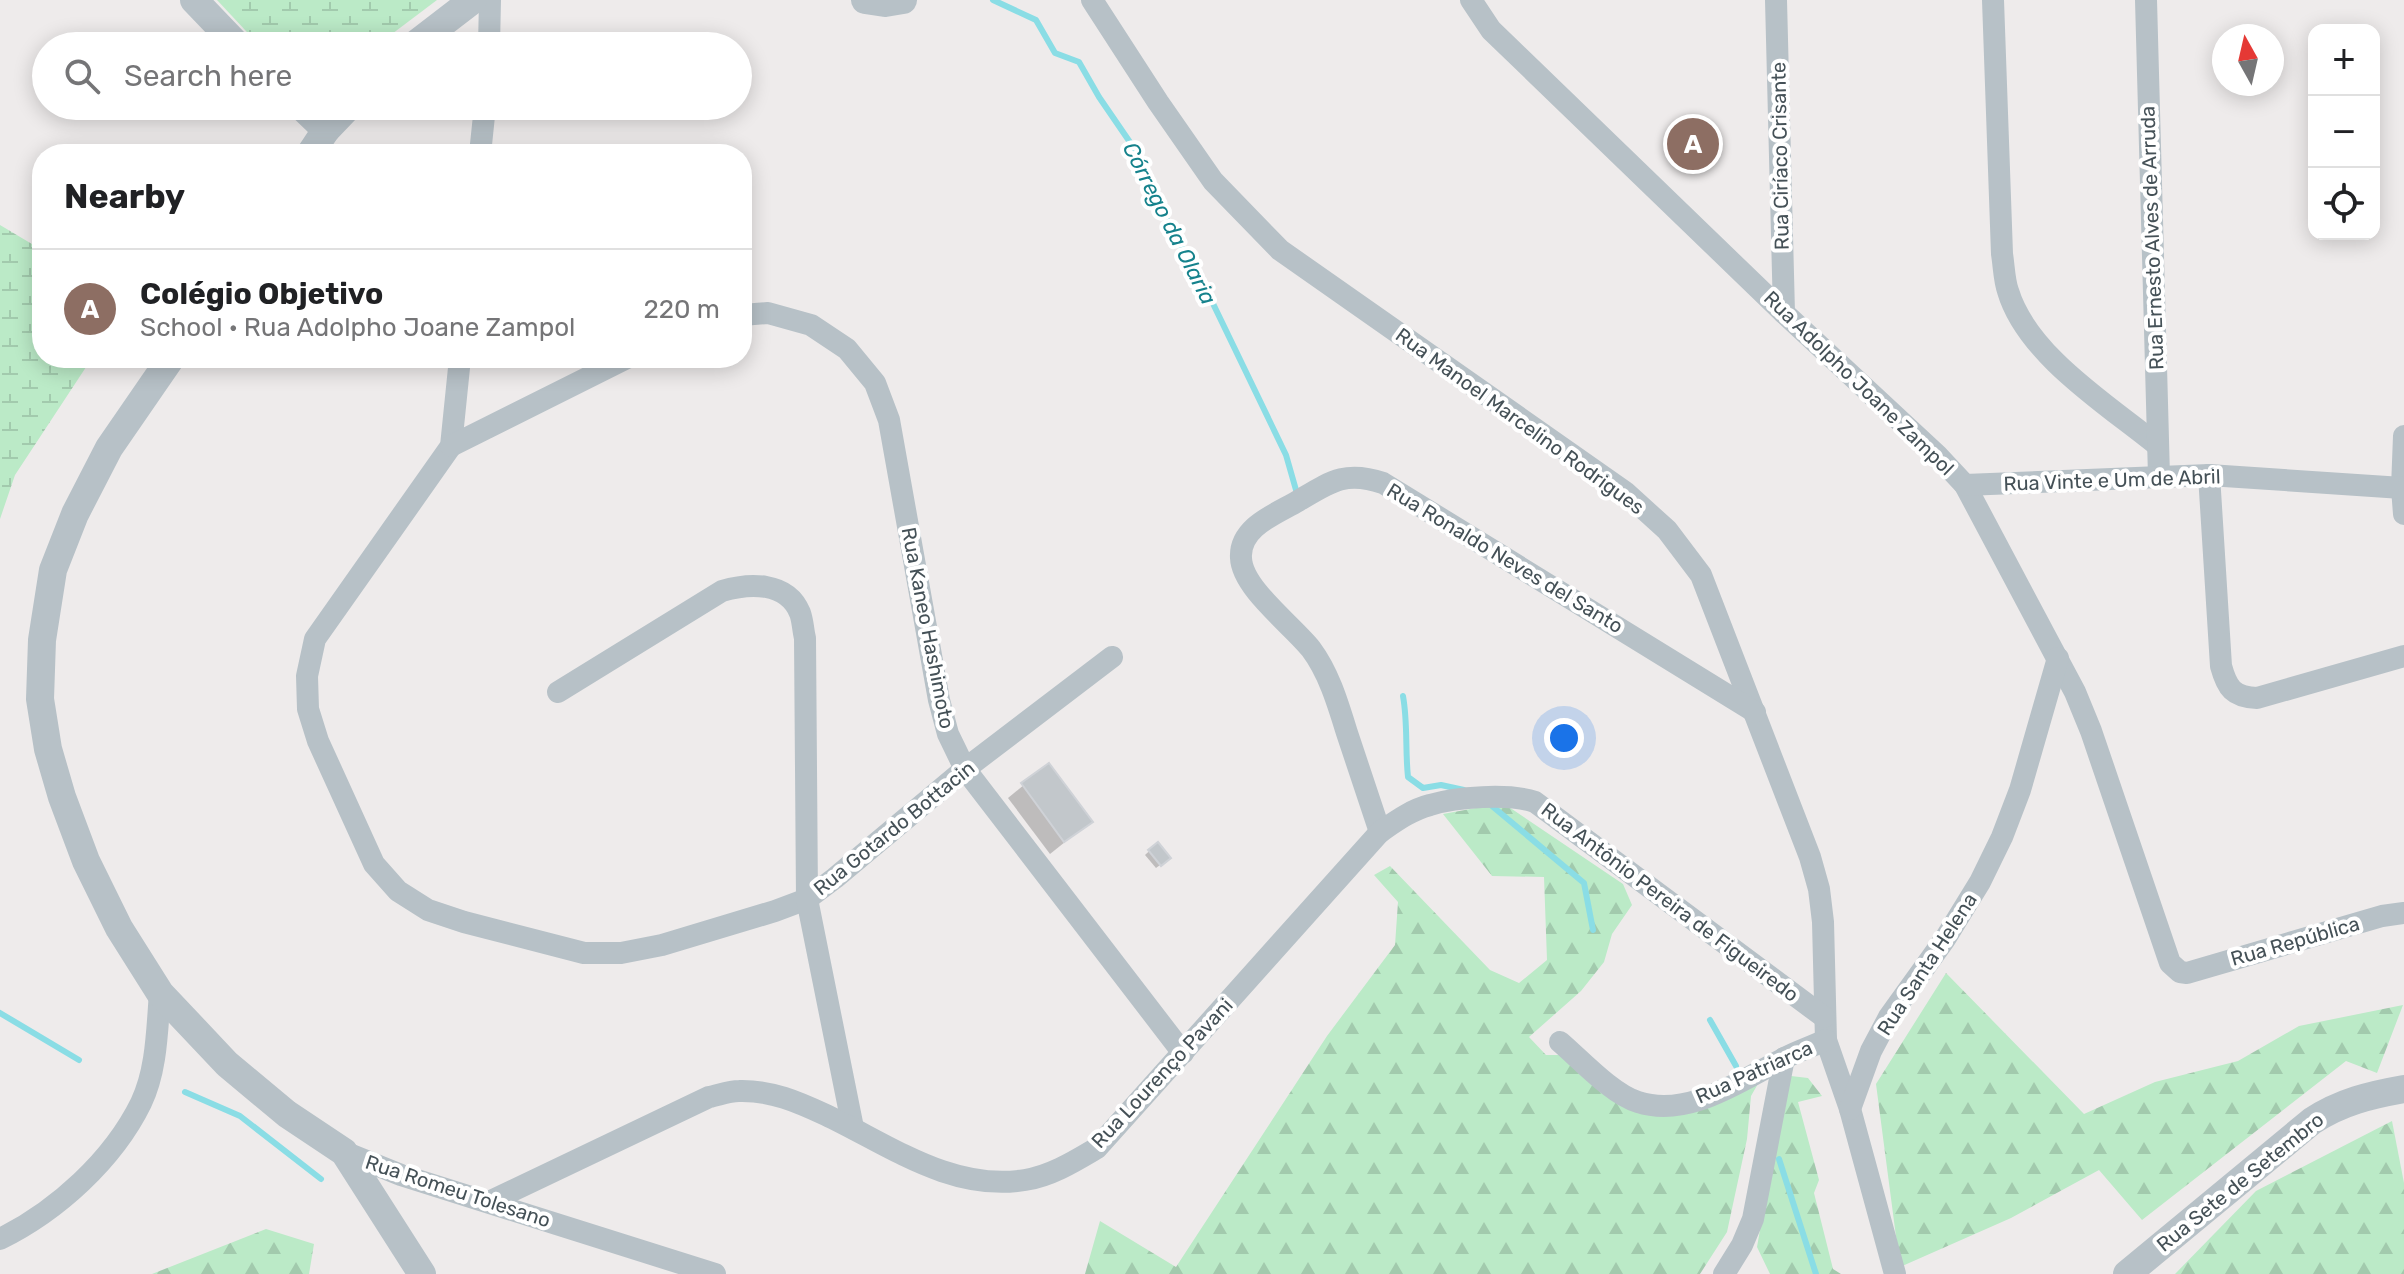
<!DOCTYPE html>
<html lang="en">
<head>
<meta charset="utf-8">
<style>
  body { margin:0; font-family:Rubik,sans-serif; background:#f2f2f2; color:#202124 }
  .controls { position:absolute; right:24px; top:24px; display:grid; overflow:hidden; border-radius:16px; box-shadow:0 4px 20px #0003 }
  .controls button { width:72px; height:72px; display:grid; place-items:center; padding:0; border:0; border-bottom:2px solid #e0e0e0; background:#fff; color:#202124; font:40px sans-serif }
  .compass { position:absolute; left:2212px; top:24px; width:72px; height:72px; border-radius:50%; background:#fff; box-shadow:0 4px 20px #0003; rotate:352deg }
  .you { position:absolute; left:1564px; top:738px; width:28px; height:28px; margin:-20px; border:6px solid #fff; border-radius:50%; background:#1a73e8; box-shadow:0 0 0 12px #1a73e833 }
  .badge { display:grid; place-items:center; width:52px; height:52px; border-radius:50%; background:#ea580c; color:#fff; font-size:26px; font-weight:700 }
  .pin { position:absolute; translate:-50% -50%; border:4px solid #fff; box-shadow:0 2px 8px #0006 }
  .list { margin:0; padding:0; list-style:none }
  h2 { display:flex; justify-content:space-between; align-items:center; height:104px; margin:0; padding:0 32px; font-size:34px }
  h2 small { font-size:26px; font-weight:400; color:#757577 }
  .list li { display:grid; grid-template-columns:52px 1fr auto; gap:24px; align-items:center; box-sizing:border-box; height:120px; padding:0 32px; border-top:2px solid #e0e0e0 }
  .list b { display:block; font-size:30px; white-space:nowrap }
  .list p { margin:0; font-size:26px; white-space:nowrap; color:#757577 }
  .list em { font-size:26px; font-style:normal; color:#757577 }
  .icon { flex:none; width:44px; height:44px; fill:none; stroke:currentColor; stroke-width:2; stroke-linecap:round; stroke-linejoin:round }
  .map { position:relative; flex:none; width:2404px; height:1274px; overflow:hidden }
  .search { position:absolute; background:#fff; box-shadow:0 4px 20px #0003; left:32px; top:32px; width:720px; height:88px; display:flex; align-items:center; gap:20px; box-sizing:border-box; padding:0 28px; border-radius:44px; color:#757577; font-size:30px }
  .panel { position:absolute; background:#fff; box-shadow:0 4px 20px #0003; left:32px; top:144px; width:720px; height:224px; border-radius:32px }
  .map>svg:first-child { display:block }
</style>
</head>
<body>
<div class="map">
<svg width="2404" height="1274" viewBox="0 0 2404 1274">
  <defs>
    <pattern id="forest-firs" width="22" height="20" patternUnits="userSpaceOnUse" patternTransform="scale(2)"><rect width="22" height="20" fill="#bbeac7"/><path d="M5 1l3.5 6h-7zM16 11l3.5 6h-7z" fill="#a2caad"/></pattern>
    <pattern id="wetland-marsh" width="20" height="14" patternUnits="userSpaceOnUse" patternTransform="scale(2)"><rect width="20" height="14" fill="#bbeac7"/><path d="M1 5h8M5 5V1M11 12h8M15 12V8" fill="none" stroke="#a2caad"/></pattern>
  </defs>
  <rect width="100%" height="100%" fill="#eeebeb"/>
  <g fill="url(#forest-firs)">
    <path d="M1503,803L1623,884L1632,905L1612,934L1604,962L1581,991L1529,1037L1546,1055H1566L1636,1110L1763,1075L1751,1096L1747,1139L1727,1232L1700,1274H1085L1100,1221L1176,1267L1327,1036L1395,945L1398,902L1374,875L1390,866L1490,970L1519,983L1547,960L1544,877L1492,876L1443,814Z"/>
    <path d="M1946,973L2084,1114L2155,1082L2238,1061L2299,1026L2403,1005L2377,1073L2346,1061L2142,1220L2099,1170L2011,1218L1900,1267L1876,1084Z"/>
    <path d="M1791,1076L1808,1078L1822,1096L1798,1102L1819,1180L1814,1193L1833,1269L1841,1274H1770L1757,1247L1778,1127Z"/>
    <path d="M2392,1121L2404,1183V1274H2175L2256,1191Z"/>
    <path d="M266,1229L314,1244L309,1274H152Z"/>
  </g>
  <g fill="url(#wetland-marsh)">
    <path d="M217,0H437L376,46H260Z"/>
    <path d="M0,225L42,250V358H92L15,475L0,519Z"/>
  </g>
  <g fill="#0003">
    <path d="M1048,765L1090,822L1050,854L1008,798Z"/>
    <path d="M1157,844L1164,862L1156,868L1145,855Z"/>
  </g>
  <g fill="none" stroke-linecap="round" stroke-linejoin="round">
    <g stroke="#8adde5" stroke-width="6">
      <path d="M993,0L1036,20L1055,53L1079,62L1099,97L1136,151L1171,229L1205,287L1286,455L1296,490"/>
      <path d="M1403,696C1408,724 1405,750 1408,777L1423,788L1441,785L1464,790"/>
      <path d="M1492,806L1584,883L1593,930"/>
      <path d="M0,1013L79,1060"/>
      <path d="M1710,1020L1736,1066"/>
      <path d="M185,1092L240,1116L321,1179"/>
      <path d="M1779,1159L1816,1274"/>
    </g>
  </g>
  <g fill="#c2c7cb" stroke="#cfd2d7" stroke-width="2">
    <path d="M1049,763L1093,822L1064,842L1021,783Z"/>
    <path d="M1158,842L1171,858L1161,866L1148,850Z"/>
  </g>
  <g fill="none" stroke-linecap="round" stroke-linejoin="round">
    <g stroke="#b7c1c7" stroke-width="22">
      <path d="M1092,0L1158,102L1213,181L1280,250L1625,492L1667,530L1701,575L1810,857L1819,889L1823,922L1826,1040L1850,1109L1895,1274"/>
      <path d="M1471,0L1491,30L1784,313L1937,455L1965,485L2075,692L2091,731L2170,963L2180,972L2187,973L2382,916L2404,913"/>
      <path d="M1776,0L1784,313"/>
      <path d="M1993,0L2002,254C2004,266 2004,280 2008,291C2027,355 2108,405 2157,445"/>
      <path d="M2146,0L2159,476"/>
      <path d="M489,46L490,0"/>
      <path d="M480,154L485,106"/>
      <path d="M742,315L768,313L811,325L847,349L875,383L889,420L939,700L948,734L965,769L1183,1053"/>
      <path d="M460,358L451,446L315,639L307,676L308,709L318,741L374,864L398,891L428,910L464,922L584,953H621L662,945L775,911L807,899L835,878L965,769L1112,657"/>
      <path d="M2404,436L2402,488L2404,514"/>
      <path d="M451,446L627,358"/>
      <path d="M2209,475L2221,666C2227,688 2233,697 2257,698L2404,656"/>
      <path d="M1965,485L2209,475L2402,488"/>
      <path d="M558,692L722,591C749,583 787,581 800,613C803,621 803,631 805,638L807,899L853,1128"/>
      <path d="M1380,832C1369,799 1358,766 1347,733C1338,704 1329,673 1311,649C1292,625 1242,588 1241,558C1239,527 1276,514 1298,501C1330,482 1345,470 1383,483L1755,712"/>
      <path d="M1560,1042C1581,1060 1612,1094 1638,1102C1688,1118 1738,1082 1781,1060C1795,1052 1811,1047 1826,1040"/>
      <path d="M1850,1109L1871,1051L1889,1017L1945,939L1980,882L2002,837L2020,790L2058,658"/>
      <path d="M344,1152L401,1175L715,1274"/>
      <path d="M489,1202L709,1097C719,1095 729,1091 739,1091C771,1090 798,1102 826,1115C889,1145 952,1192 1025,1180C1051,1176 1075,1161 1097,1148L1380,832C1396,821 1411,810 1430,805C1456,797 1509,793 1535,802L1824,1017"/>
      <path d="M0,1239C57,1211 113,1160 141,1103C157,1070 157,1029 160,993"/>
      <path d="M1724,1274L1742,1245L1753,1219L1784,1058"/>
    </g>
    <g stroke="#b7c1c7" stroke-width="28">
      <path d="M194,0L238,46"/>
      <path d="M865,0L885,3L903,0"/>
      <path d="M413,46L473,0"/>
      <path d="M301,106L326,130"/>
      <path d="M310,154L326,130L349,106"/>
      <path d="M171,358L109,448L75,514L53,570L42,640L40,699L48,749L62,797L86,861L119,928L160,993L227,1064L287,1114L344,1152L422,1274"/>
      <path d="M2127,1274L2312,1121C2341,1102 2370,1095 2404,1089"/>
    </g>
  </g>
  <g text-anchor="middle" stroke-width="8" stroke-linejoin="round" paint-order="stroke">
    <g font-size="20" fill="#455157" stroke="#fff">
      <text transform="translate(1780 156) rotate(-91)" y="7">Rua Ciríaco Crisante</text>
      <text transform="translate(2152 238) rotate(-92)" y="7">Rua Ernesto Alves de Arruda</text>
      <text transform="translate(1859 383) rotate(44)" y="7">Rua Adolpho Joane Zampol</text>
      <text transform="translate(1520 421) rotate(36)" y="7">Rua Manoel Marcelino Rodrigues</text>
      <text transform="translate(2112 480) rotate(-2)" y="7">Rua Vinte e Um de Abril</text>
      <text transform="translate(1505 558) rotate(31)" y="7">Rua Ronaldo Neves del Santo</text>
      <text transform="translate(928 628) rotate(79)" y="7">Rua Kaneo Hashimoto</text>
      <text transform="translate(894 828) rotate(-39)" y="7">Rua Gotardo Bottacin</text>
      <text transform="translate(1670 902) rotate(37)" y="7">Rua Antônio Pereira de Figueiredo</text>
      <text transform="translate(2295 941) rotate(-16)" y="7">Rua República</text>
      <text transform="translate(1927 964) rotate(-57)" y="7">Rua Santa Helena</text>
      <text transform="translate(1754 1072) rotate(-24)" y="7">Rua Patriarca</text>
      <text transform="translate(1162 1073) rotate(-47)" y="7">Rua Lourenço Pavani</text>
      <text transform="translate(2240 1182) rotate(-39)" y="7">Rua Sete de Setembro</text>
      <text transform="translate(458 1191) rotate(18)" y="7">Rua Romeu Tolesano</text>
    </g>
    <g font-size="22" font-style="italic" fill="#15828c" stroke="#fff">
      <text transform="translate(1170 223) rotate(63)" y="8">Córrego da Olaria</text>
    </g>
  </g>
</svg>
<div class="controls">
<button>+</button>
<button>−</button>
<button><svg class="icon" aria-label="locate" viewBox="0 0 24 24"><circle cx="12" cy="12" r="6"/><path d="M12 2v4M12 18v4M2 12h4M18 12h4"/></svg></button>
</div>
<svg class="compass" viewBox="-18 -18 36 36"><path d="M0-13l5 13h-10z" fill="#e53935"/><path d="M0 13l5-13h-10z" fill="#757577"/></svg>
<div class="you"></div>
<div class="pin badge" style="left:1693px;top:144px;background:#8d6e63">A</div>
<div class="search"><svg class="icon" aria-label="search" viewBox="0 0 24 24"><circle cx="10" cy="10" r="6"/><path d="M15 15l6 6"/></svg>Search here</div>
<section class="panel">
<h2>Nearby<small></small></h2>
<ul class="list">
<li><span class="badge" style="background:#8d6e63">A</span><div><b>Colégio Objetivo</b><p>School · Rua Adolpho Joane Zampol</p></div><em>220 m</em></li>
</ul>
</section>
</div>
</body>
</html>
